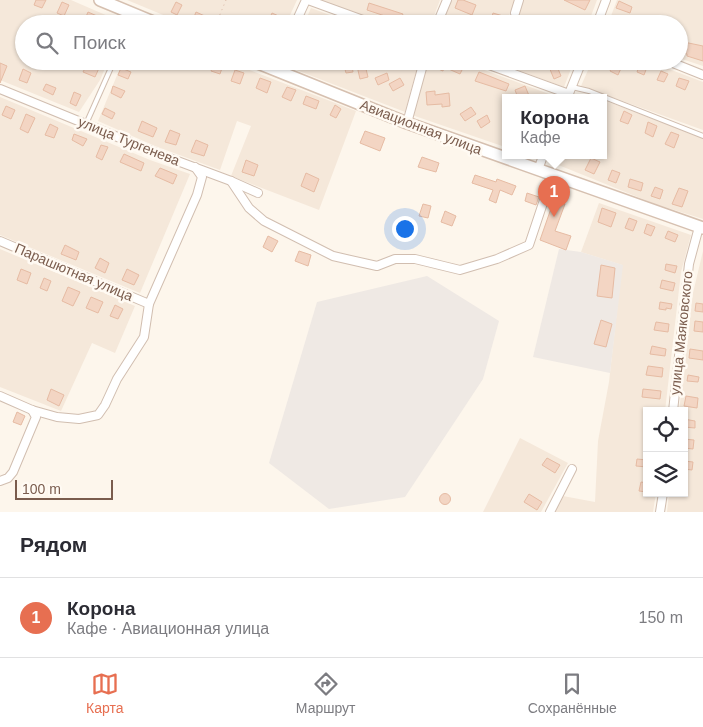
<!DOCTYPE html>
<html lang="ru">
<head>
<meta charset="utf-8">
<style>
  body { margin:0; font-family:Arial,sans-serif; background:#f2f2f3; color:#2b2b33 }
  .controls { position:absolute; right:15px; bottom:15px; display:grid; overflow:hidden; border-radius:0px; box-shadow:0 1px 4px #0004 }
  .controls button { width:45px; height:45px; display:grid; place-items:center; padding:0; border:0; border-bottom:1px solid #e1e1e2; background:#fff; color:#2b2b33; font:25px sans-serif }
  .scale { position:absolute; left:15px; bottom:12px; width:98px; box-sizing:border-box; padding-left:5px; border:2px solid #7a5c4d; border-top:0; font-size:14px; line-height:18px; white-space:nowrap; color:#7a5c4d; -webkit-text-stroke:4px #fffaf3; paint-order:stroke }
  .you { position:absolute; left:404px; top:228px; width:18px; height:18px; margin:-12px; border:4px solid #fff; border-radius:50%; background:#1a73e8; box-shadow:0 0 0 8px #1a73e833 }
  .badge { display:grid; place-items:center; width:32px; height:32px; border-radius:50%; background:#e76f51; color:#fff; font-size:16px; font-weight:700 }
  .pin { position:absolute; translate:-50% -41px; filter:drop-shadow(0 1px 2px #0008) }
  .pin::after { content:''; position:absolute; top:26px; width:18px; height:15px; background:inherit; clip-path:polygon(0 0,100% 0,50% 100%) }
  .popup { position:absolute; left:502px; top:94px; width:105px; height:65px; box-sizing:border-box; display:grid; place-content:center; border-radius:0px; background:#fff; filter:drop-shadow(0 1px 4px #0005); font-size:16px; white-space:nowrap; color:#7c7c81 }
  .popup b { font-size:19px; color:#2b2b33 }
  .popup::after { content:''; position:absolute; left:50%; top:100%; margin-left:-10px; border:10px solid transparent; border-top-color:#fff }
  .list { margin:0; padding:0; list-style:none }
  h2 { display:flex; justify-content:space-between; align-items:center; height:65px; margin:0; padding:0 20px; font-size:21px }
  h2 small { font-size:16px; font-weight:400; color:#7c7c81 }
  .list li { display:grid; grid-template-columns:32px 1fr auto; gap:15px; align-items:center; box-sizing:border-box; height:80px; padding:0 20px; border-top:1px solid #e1e1e2 }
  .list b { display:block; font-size:19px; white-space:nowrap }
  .list p { margin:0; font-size:16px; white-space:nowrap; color:#7c7c81 }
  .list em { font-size:16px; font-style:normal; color:#7c7c81 }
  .icon { flex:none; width:28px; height:28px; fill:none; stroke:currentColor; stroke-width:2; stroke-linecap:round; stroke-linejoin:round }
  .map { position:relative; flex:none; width:703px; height:512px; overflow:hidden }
  .search { position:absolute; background:#fff; box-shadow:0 1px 4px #0004; left:15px; right:15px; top:15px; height:55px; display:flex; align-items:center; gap:12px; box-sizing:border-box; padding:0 18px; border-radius:28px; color:#7c7c81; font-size:19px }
  .sheet { height:145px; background:#fff }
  nav { display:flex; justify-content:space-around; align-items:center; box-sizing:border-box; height:70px; border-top:1px solid #e1e1e2; background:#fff; font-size:14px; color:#7c7c81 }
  nav a { display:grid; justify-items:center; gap:2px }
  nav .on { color:#e76f51 }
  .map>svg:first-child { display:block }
</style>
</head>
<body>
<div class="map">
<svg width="703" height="512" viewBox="0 0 703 512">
  <rect width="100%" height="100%" fill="#fdf6ec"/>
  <g fill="#f5e8da">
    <path d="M0,0H71L124,23L24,24V61H108L100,80L79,112L0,80Z"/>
    <path d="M127,0H297L286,24H185Z"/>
    <path d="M320,0H440L431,24H387Z"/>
    <path d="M451,0H515L509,16L516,20L524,0H597L588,24H442Z"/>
    <path d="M617,0H703V66L679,58V24H608Z"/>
    <path d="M311,8L354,24H304Z"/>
    <path d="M123,61H226L356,111L319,210L231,176L251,126L237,121L220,170L155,146L98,121Z"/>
    <path d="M288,61H419L405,112L286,66Z"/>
    <path d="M429,61H460L557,97L556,98H505V147L412,115Z"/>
    <path d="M493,61H574L564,87Z"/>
    <path d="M592,61H648L703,82V130L581,86Z"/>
    <path d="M0,97L150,160L190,174L140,293L0,235Z"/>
    <path d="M603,100L703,138V219L655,204L551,162L554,156H603Z"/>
    <path d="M599,203L691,235L681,272L665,411H647V493H656L653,512H555L563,496L595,502L598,441L609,382L622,265L581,252Z"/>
    <path d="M0,249L135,306L115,353L92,343L61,411L0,387Z"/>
    <path d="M703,251V512H667L669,493H684V411H679L693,293Z"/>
    <path d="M520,438L568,463L541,512H483Z"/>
  </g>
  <g fill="#efe9e4">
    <path d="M559,249L581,252L623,265L610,373L533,357Z"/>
    <path d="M427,276L499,321L483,379L405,497L329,509L269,463L317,302Z"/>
  </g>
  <g fill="#f3d5c3" stroke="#e6bba3">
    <path d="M36,0H46L42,8L34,5Z"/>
    <path d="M458,0H463L476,5L472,15L455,8Z"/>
    <path d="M564,0H590L585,10Z"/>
    <path d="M619,1L632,7L630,13L616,8Z"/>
    <path d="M62,2L69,5L64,16L57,13Z"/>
    <path d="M176,2L182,5L177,15L171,12Z"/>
    <path d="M369,3L403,14L400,21L367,10Z"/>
    <path d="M88,12L97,16L94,24H83Z"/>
    <path d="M196,12L207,17L205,24H197L192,22Z"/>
    <path d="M272,13L283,18L281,24H273L268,22Z"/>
    <path d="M493,13L503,16L500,24L490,23Z"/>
    <path d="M320,16L322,24H314L312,18Z"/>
    <path d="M413,18L427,23V24H411Z"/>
    <path d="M679,41L703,46V61L687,56V54L679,51Z"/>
    <path d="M89,61L100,66L95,77L83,72Z"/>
    <path d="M215,61L223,65L220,74L211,71Z"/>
    <path d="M351,61L353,72L346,73L343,62Z"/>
    <path d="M433,61H451L464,66L460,74L444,67L443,71L431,66Z"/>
    <path d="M594,61H611L622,66L618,75L610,71L611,69Z"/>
    <path d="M0,63L7,66L0,83Z"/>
    <path d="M556,64L561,76L554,79L549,67Z"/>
    <path d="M640,64L647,67L644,75L637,72Z"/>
    <path d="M365,65L368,77L360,79L357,66Z"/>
    <path d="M121,68L131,72L128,79L118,75Z"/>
    <path d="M23,69L31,73L27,83L19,80Z"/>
    <path d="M235,70L244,73L240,84L231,81Z"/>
    <path d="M661,71L668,74L664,82L657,80Z"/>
    <path d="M479,72L509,84L506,91L475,81Z"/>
    <path d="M387,73L389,80L378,85L375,78Z"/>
    <path d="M260,78L271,82L267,93L256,88Z"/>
    <path d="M400,78L404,85L393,91L389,84Z"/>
    <path d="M679,78L689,81L685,90L676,86Z"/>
    <path d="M46,84L56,88L53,95L43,90Z"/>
    <path d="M113,86L125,91L121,98L111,93Z"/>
    <path d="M525,86L530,98H518L515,90Z"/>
    <path d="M287,87L296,90L291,101L282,97Z"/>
    <path d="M435,91V95L449,93L450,106L442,107V104L427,105L426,92Z"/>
    <path d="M74,92L81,95L76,106L70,103Z"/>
    <path d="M306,96L319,101L316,109L303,104Z"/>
    <path d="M335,105L341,109L336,118L330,115Z"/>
    <path d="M6,106L15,110L11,119L2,115Z"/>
    <path d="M471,107L476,114L465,121L460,114Z"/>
    <path d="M105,108L115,113L112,119L102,114Z"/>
    <path d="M624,111L632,115L628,124L620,121Z"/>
    <path d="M26,114L35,118L28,133L20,129Z"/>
    <path d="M487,115L490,122L481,128L477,121Z"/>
    <path d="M142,121L157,128L153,137L138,131Z"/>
    <path d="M648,122L657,126L653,137L645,133Z"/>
    <path d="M50,124L58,128L54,138L45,135Z"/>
    <path d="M170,130L180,134L176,145L165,142Z"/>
    <path d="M365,131L385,138L380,151L360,143Z"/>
    <path d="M671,132L679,135L674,148L665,144Z"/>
    <path d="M74,134L87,139L83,146L72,140Z"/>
    <path d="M196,140L208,145L204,156L191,152Z"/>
    <path d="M101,145L108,147L102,160L96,157Z"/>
    <path d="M124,154L144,163L141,171L120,162Z"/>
    <path d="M422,157L439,163L436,172L418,167Z"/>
    <path d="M591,158L600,162L594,174L585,170Z"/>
    <path d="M246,160L258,165L254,176L242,172Z"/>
    <path d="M160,168L177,175L173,184L155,176Z"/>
    <path d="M612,170L620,173L616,183L608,180Z"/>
    <path d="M306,173L319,179L314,192L301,186Z"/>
    <path d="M475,175L496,182L497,179L516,186L512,195L500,190L496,203L489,200L493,190L472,183Z"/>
    <path d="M630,179L643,183L641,191L628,187Z"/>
    <path d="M655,187L663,190L660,199L651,196Z"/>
    <path d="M679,188L688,191L682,207L672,204Z"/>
    <path d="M527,193L539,197L536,205L525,201Z"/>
    <path d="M554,200L565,204L555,231L571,236L566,250L540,240Z"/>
    <path d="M423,204L431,206L428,218L419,216Z"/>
    <path d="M602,208L616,213L611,227L598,222Z"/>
    <path d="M445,211L456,216L452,226L441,222Z"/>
    <path d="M629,218L637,221L633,231L625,228Z"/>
    <path d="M647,224L655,227L651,236L644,233Z"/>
    <path d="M668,231L678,235L675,242L665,238Z"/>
    <path d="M268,236L278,241L272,252L263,247Z"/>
    <path d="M65,245L79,252L76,260L61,254Z"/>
    <path d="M299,251L311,255L308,266L295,261Z"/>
    <path d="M100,258L109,263L105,273L95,268Z"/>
    <path d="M666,264L677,266L675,273L665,270Z"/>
    <path d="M601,265L615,268L612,298L597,296Z"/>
    <path d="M21,269L31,273L27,284L17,280Z"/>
    <path d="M127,269L139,275L134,285L122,280Z"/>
    <path d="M44,278L51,281L47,291L40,288Z"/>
    <path d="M662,280L675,283L673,291L660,288Z"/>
    <path d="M68,287L80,292L73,306L62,301Z"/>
    <path d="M91,297L103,302L98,313L86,308Z"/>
    <path d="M660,302L672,304L671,309L666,308V310L659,309Z"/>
    <path d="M696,303L703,304V312L695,311Z"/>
    <path d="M115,305L123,309L118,319L110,316Z"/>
    <path d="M601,320L612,324L606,347L594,344Z"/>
    <path d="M695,321L703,322V332L694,331Z"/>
    <path d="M656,322L669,324L668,332L654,330Z"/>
    <path d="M652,346L666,349L665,356L650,354Z"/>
    <path d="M690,349L703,351V360L689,358Z"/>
    <path d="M648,366L663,368L662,377L646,375Z"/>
    <path d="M688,375L699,377L698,382L687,381Z"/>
    <path d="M51,389L64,395L59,406L47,400Z"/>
    <path d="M643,389L661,391L660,399L642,397Z"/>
    <path d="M686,396L698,398L697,408L684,406Z"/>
    <path d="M17,412L25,416L21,425L13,422Z"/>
    <path d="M684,419L695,421V428L684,427Z"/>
    <path d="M684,439L694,440L693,449L684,448Z"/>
    <path d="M547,458L560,465L555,473L542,465Z"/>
    <path d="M637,459L647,460V467L636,466Z"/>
    <path d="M684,461L693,462L692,470L684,469Z"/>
    <path d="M641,482L647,483V492L639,491Z"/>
    <circle cx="445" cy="499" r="5.5"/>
    <path d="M529,494L542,502L537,510L524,502Z"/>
  </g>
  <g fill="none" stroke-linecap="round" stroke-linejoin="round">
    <defs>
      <g id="service">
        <path d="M131,24L134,16"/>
        <path d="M572,87L589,91L703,136"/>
        <path d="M86,124L114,61"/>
      </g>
      <g id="minor">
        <path d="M308,0L374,24"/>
        <path d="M515,13L519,0"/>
        <path d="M295,24L306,0"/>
        <path d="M437,24L447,0"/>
        <path d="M597,24L606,0"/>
        <path d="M478,61L569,94"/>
        <path d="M668,61L703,75"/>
        <path d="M0,89L164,156L231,181L258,193"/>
        <path d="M568,96L582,61"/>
        <path d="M407,123L424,61"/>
        <path d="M538,170L543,156"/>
        <path d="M231,181L249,208L264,221L333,256L377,266L395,259H415L460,270L497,259L529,245L545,197L555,176"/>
        <path d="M0,241L149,304L197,195L202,177L195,167"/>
        <path d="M0,396L32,410L57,417L79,419L98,415L105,405L117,379L144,337L149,304"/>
        <path d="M673,411L689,264L699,227"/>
        <path d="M0,481L8,478L13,472L36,417L32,410"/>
        <path d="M550,512L572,469"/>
        <path d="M660,512L663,493"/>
      </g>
      <g id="secondary">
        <path d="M100,0L158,24"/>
        <path d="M253,61L407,123L703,228"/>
      </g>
    </defs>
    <use href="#service" stroke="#d1beb0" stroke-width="6"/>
    <use href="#minor" stroke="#d1beb0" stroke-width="10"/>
    <use href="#secondary" stroke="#d6c0b0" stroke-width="14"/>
    <path stroke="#d9b8a5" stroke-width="1" stroke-dasharray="1 4" stroke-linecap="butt" d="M216,24L226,0"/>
    <use href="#service" stroke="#fff" stroke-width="4"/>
    <use href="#minor" stroke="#fff" stroke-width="8"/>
    <use href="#secondary" stroke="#fff" stroke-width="11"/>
  </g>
  <g text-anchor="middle" stroke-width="5" stroke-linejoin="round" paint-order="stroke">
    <g font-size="14" fill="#7a5c4d" stroke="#fffaf3">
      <text transform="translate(421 127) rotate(21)" y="5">Авиационная улица</text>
      <text transform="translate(129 141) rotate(22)" y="5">улица Тургенева</text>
      <text transform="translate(74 272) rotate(23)" y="5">Парашютная улица</text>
      <text transform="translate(681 333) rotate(-84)" y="5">улица Маяковского</text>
    </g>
  </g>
</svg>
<div class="controls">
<button><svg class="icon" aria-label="locate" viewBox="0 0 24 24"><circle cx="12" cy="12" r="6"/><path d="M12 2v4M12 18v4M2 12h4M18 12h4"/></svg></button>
<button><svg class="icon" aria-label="layers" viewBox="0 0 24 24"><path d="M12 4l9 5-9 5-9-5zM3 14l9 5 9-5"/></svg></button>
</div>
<div class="scale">100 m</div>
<div class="you"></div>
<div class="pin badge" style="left:554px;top:217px">1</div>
<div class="popup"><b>Корона</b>Кафе</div>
<div class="search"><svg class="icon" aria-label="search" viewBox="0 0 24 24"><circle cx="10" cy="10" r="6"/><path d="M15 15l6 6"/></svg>Поиск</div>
</div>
<section class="sheet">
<h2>Рядом<small></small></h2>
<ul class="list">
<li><span class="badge">1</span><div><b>Корона</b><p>Кафе · Авиационная улица</p></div><em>150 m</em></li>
</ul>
</section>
<nav>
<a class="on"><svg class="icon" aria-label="map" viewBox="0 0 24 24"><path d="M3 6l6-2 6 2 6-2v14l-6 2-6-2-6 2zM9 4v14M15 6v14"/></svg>Карта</a>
<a><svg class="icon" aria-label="directions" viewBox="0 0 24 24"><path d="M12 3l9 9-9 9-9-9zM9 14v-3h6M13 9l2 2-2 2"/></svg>Маршрут</a>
<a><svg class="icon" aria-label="saved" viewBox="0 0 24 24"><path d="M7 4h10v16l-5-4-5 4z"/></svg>Сохранённые</a>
</nav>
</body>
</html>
